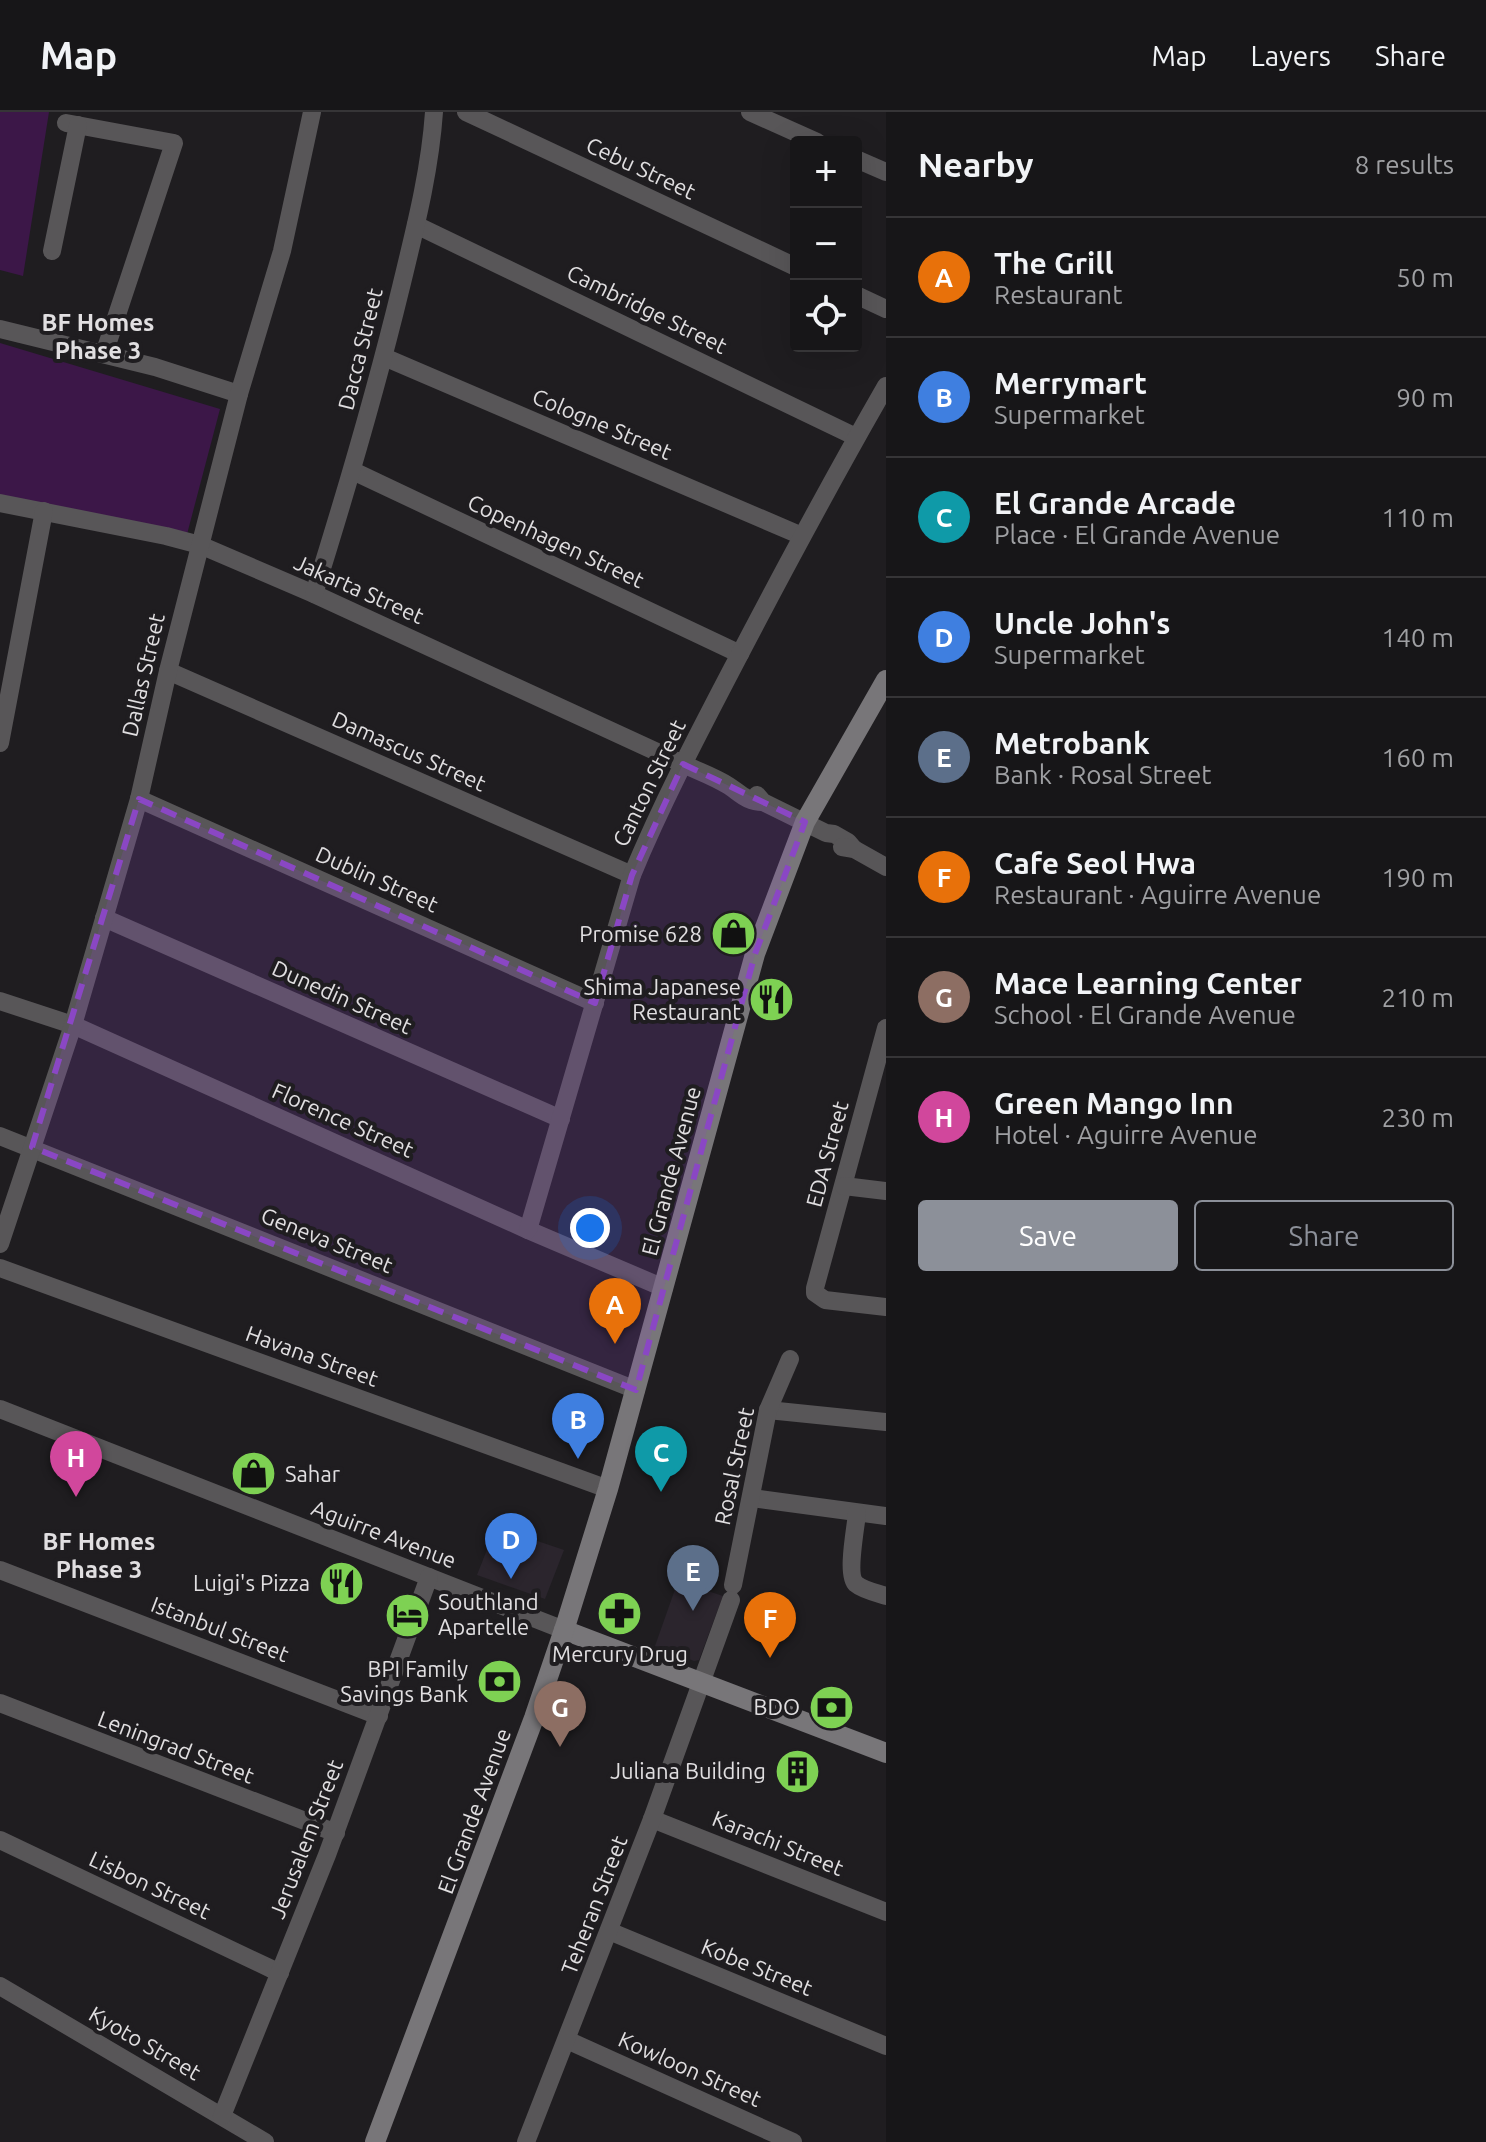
<!DOCTYPE html>
<html lang="en">
<head>
<meta charset="utf-8">
<style>
  body { margin:0; font-family:Ubuntu,sans-serif; background:#242325; color:#f1f3f6 }
  .controls { position:absolute; right:24px; top:24px; display:grid; overflow:hidden; border-radius:8px; box-shadow:0 8px 32px #0002 }
  .controls button { width:72px; height:72px; display:grid; place-items:center; padding:0; border:0; border-bottom:2px solid #363537; background:#171618; color:#f1f3f6; font:40px sans-serif }
  .you { position:absolute; left:590px; top:1116px; width:28px; height:28px; margin:-20px; border:6px solid #fff; border-radius:50%; background:#1a73e8; box-shadow:0 0 0 12px #1a73e833 }
  .badge { display:grid; place-items:center; width:52px; height:52px; border-radius:50%; background:#8c9099; color:#fff; font-size:26px; font-weight:700 }
  .pin { position:absolute; translate:-50% -66px; filter:drop-shadow(0 2px 4px #0008) }
  .pin::after { content:''; position:absolute; top:42px; width:28px; height:24px; background:inherit; clip-path:polygon(0 0,100% 0,50% 100%) }
  .list { margin:0; padding:0; list-style:none }
  h2 { display:flex; justify-content:space-between; align-items:center; height:104px; margin:0; padding:0 32px; font-size:34px }
  h2 small { font-size:26px; font-weight:400; color:#9e9fa2 }
  .list li { display:grid; grid-template-columns:52px 1fr auto; gap:24px; align-items:center; box-sizing:border-box; height:120px; padding:0 32px; border-top:2px solid #363537 }
  .list b { display:block; font-size:30px; white-space:nowrap }
  .list p { margin:0; font-size:26px; white-space:nowrap; color:#9e9fa2 }
  .list em { font-size:26px; font-style:normal; color:#9e9fa2 }
  .actions { display:flex; gap:16px; padding:24px 32px }
  .actions a { flex:1; padding:18px 0; border:2px solid #8c9099; border-radius:8px; text-align:center; font-size:28px; color:#8c9099 }
  .actions .main { background:#8c9099; color:#fff }
  .icon { flex:none; width:44px; height:44px; fill:none; stroke:currentColor; stroke-width:2; stroke-linecap:round; stroke-linejoin:round }
  .map { position:relative; flex:none; width:886px; height:2030px; overflow:hidden }
  header { display:flex; align-items:center; gap:48px; box-sizing:border-box; height:112px; padding:0 40px; background:#171618; border-bottom:2px solid #363537 }
  header strong { font-size:38px }
  nav { display:flex; gap:44px; margin-inline-start:auto; font-size:28px }
  main { display:flex }
  aside { flex:1; background:#171618 }
  .map>svg:first-child { display:block }
</style>
</head>
<body>
<header>
<strong>Map</strong>
<nav><a>Map</a><a>Layers</a><a>Share</a></nav>
</header>
<main>
<div class="map">
<svg width="886" height="2030" viewBox="0 0 886 2030">
  <rect width="100%" height="100%" fill="#1f1d20"/>
  <g fill="#2b252d">
    <path d="M496,1415L564,1438L545,1487L477,1463Z"/>
    <path d="M678,1469L723,1484L699,1548L694,1549L655,1534Z"/>
  </g>
  <g fill="#3c1748">
    <path d="M0,0H49L23,164L0,158Z"/>
    <path d="M0,231L220,297L186,426L0,389Z"/>
  </g>
  <g fill="none" stroke-linecap="round" stroke-linejoin="round">
    <g stroke="#585658" stroke-width="18">
      <path d="M466,0L796,155"/>
      <path d="M750,0L817,30"/>
      <path d="M66,11L174,31L104,242"/>
      <path d="M856,47L886,60"/>
      <path d="M416,113L856,325"/>
      <path d="M52,139L78,13"/>
      <path d="M856,183L886,197"/>
      <path d="M0,217L155,255L239,282"/>
      <path d="M384,245L802,424"/>
      <path d="M353,359L740,542"/>
      <path d="M0,391L166,424L200,433L314,482L683,652C698,659 715,665 729,674C741,682 747,690 763,690"/>
      <path d="M314,482C346,380 376,278 401,175C415,117 430,59 434,0"/>
      <path d="M168,559L632,763"/>
      <path d="M0,631L44,399"/>
      <path d="M757,683L763,690L826,721L834,722L848,730L854,737"/>
      <path d="M139,687L595,891"/>
      <path d="M842,735L854,737L886,755"/>
      <path d="M104,806L561,1007"/>
      <path d="M0,889L73,913L528,1118L664,1176"/>
      <path d="M886,916L815,1176V1181L825,1188L886,1195"/>
      <path d="M0,1024L636,1278"/>
      <path d="M844,1074L886,1079"/>
      <path d="M528,1118L632,763C661,693 696,626 731,559C781,463 832,368 886,274"/>
      <path d="M0,1132L73,913L139,687L168,559L239,282L282,139L312,0"/>
      <path d="M0,1156L608,1377"/>
      <path d="M0,1297L564,1518"/>
      <path d="M768,1298L886,1310"/>
      <path d="M752,1386L886,1404"/>
      <path d="M857,1401C856,1415 846,1463 856,1472C863,1478 877,1481 886,1484"/>
      <path d="M0,1458L379,1604"/>
      <path d="M733,1473L768,1298L790,1247"/>
      <path d="M0,1591L336,1721"/>
      <path d="M652,1707L886,1800"/>
      <path d="M0,1728L280,1861"/>
      <path d="M609,1819L886,1934"/>
      <path d="M0,1874L265,2030"/>
      <path d="M567,1928L793,2030"/>
      <path d="M222,2004L327,1743L429,1465"/>
      <path d="M526,2030L652,1707L731,1488"/>
    </g>
    <g stroke="#787679" stroke-width="20">
      <path d="M564,1518L886,1641"/>
      <path d="M375,2030L534,1606L566,1512L608,1377L755,842L805,710L886,568"/>
    </g>
  </g>
  <path fill="#8a47c4" fill-opacity="0.2" stroke="#8a47c4" stroke-width="6" stroke-dasharray="16 10" stroke-linejoin="round" d="M683,652L805,710L755,842L636,1278L32,1035L139,687L595,891L632,763Z"/>
  <defs>
    <symbol id="shop-disc" viewBox="-11 -11 22 22"><circle r="9.5" fill="#7ed153" stroke="#1f1d20"/><path d="M-5-2.5h2.3a2.7 3.5 0 0 1 5.4 0H5L5.5 6h-11ZM-1.5-2.5h3a1.5 2.3 0 0 0-3 0Z" fill="#111"/></symbol>
    <symbol id="restaurant-disc" viewBox="-11 -11 22 22"><circle r="9.5" fill="#7ed153" stroke="#1f1d20"/><path d="M-5-6h1v4h1v-4h1v4h1v-4h1v5L-1.5 .5V6h-2V.5L-5-1ZM5-6V6H3V1.5H1.5Q1.5-4 5-6Z" fill="#111"/></symbol>
    <symbol id="pharmacy-disc" viewBox="-11 -11 22 22"><circle r="9.5" fill="#7ed153" stroke="#1f1d20"/><path d="M-2-6h4v4h4v4h-4v4h-4v-4h-4v-4h4Z" fill="#111"/></symbol>
    <symbol id="hotel-disc" viewBox="-11 -11 22 22"><circle r="9.5" fill="#7ed153" stroke="#1f1d20"/><path d="M-6-4.5h1.5V1H6V5H4.5V3h-9V5H-6ZM-4 0a1.8 1.8 0 1 1 3.6 0ZM.5 0V-2.5h3Q6-2.5 6 0Z" fill="#111"/></symbol>
    <symbol id="bank-disc" viewBox="-11 -11 22 22"><circle r="9.5" fill="#7ed153" stroke="#1f1d20"/><path d="M-6-4H6V4H-6ZM0-2.3a2.3 2.3 0 1 0 0 4.6a2.3 2.3 0 1 0 0-4.6Z" fill="#111"/></symbol>
    <symbol id="building-disc" viewBox="-11 -11 22 22"><circle r="9.5" fill="#7ed153" stroke="#1f1d20"/><path d="M-4-6H4V6H1V3H-1V6H-4ZM-2.5-4.3h1.7v1.8h-1.7ZM.8-4.3h1.7v1.8H.8ZM-2.5-1h1.7V.8h-1.7ZM.8-1h1.7V.8H.8Z" fill="#111"/></symbol>
  </defs>
  <g fill-rule="evenodd">
    <use href="#shop-disc" x="708" y="796" width="51" height="51"/>
    <use href="#restaurant-disc" x="746" y="862" width="51" height="51"/>
    <use href="#shop-disc" x="228" y="1336" width="51" height="51"/>
    <use href="#restaurant-disc" x="316" y="1446" width="51" height="51"/>
    <use href="#pharmacy-disc" x="594" y="1476" width="51" height="51"/>
    <use href="#hotel-disc" x="382" y="1478" width="51" height="51"/>
    <use href="#bank-disc" x="474" y="1544" width="51" height="51"/>
    <use href="#bank-disc" x="806" y="1570" width="51" height="51"/>
    <use href="#building-disc" x="772" y="1634" width="51" height="51"/>
  </g>
  <g text-anchor="middle" stroke-width="8" stroke-linejoin="round" paint-order="stroke">
    <g font-size="22" fill="#e1dfe1" stroke="#1f1d20">
      <text transform="translate(641 56) rotate(25)" y="8">Cebu Street</text>
      <text transform="translate(647 197) rotate(26)" y="8">Cambridge Street</text>
      <text transform="translate(360 237) rotate(-76)" y="8">Dacca Street</text>
      <text transform="translate(602 312) rotate(23)" y="8">Cologne Street</text>
      <text transform="translate(556 429) rotate(25)" y="8">Copenhagen Street</text>
      <text transform="translate(359 477) rotate(24)" y="8">Jakarta Street</text>
      <text transform="translate(143 563) rotate(-77)" y="8">Dallas Street</text>
      <text transform="translate(409 639) rotate(24)" y="8">Damascus Street</text>
      <text transform="translate(649 671) rotate(-64)" y="8">Canton Street</text>
      <text transform="translate(377 767) rotate(24)" y="8">Dublin Street</text>
      <text transform="translate(342 885) rotate(24)" y="8">Dunedin Street</text>
      <text transform="translate(343 1008) rotate(24)" y="8">Florence Street</text>
      <text transform="translate(827 1042) rotate(-75)" y="8">EDA Street</text>
      <text transform="translate(671 1059) rotate(-75)" y="8">El Grande Avenue</text>
      <text transform="translate(327 1128) rotate(22)" y="8">Geneva Street</text>
      <text transform="translate(312 1244) rotate(20)" y="8">Havana Street</text>
      <text transform="translate(734 1354) rotate(-78)" y="8">Rosal Street</text>
      <text transform="translate(384 1422) rotate(21)" y="8">Aguirre Avenue</text>
      <text transform="translate(220 1517) rotate(21)" y="8">Istanbul Street</text>
      <text transform="translate(176 1635) rotate(21)" y="8">Leningrad Street</text>
      <text transform="translate(474 1699) rotate(-70)" y="8">El Grande Avenue</text>
      <text transform="translate(306 1727) rotate(-69)" y="8">Jerusalem Street</text>
      <text transform="translate(778 1731) rotate(22)" y="8">Karachi Street</text>
      <text transform="translate(150 1773) rotate(25)" y="8">Lisbon Street</text>
      <text transform="translate(594 1793) rotate(-69)" y="8">Teheran Street</text>
      <text transform="translate(757 1855) rotate(22)" y="8">Kobe Street</text>
      <text transform="translate(145 1931) rotate(30)" y="8">Kyoto Street</text>
      <text transform="translate(690 1957) rotate(24)" y="8">Kowloon Street</text>
    </g>
    <g font-size="22" fill="#e1dfe1" stroke="#1f1d20" text-anchor="end">
      <text x="702" y="830">Promise 628</text>
      <text x="741" y="883">Shima Japanese<tspan x="741" dy="25">Restaurant</tspan></text>
      <text x="285" y="1370" text-anchor="start">Sahar</text>
      <text x="310" y="1479">Luigi's Pizza</text>
      <text x="438" y="1498" text-anchor="start">Southland<tspan x="438" dy="25">Apartelle</tspan></text>
      <text x="620" y="1550" text-anchor="middle">Mercury Drug</text>
      <text x="468" y="1565">BPI Family<tspan x="468" dy="25">Savings Bank</tspan></text>
      <text x="800" y="1603">BDO</text>
      <text x="766" y="1667">Juliana Building</text>
    </g>
    <g font-size="24" font-weight="bold" fill="#e1dfe1" stroke="#1f1d20">
      <text x="98" y="219">BF Homes<tspan x="98" dy="28">Phase 3</tspan></text>
      <text x="99" y="1438">BF Homes<tspan x="99" dy="28">Phase 3</tspan></text>
    </g>
  </g>
</svg>
<div class="controls">
<button>+</button>
<button>−</button>
<button><svg class="icon" aria-label="locate" viewBox="0 0 24 24"><circle cx="12" cy="12" r="6"/><path d="M12 2v4M12 18v4M2 12h4M18 12h4"/></svg></button>
</div>
<div class="you"></div>
<div class="pin badge" style="left:615px;top:1232px;background:#e8710a">A</div>
<div class="pin badge" style="left:578px;top:1347px;background:#3f7fe0">B</div>
<div class="pin badge" style="left:661px;top:1380px;background:#0f9aa8">C</div>
<div class="pin badge" style="left:511px;top:1467px;background:#3f7fe0">D</div>
<div class="pin badge" style="left:693px;top:1499px;background:#5c6f8a">E</div>
<div class="pin badge" style="left:770px;top:1546px;background:#e8710a">F</div>
<div class="pin badge" style="left:560px;top:1635px;background:#8d6e63">G</div>
<div class="pin badge" style="left:76px;top:1385px;background:#d1479c">H</div>
</div>
<aside>
<h2>Nearby<small>8 results</small></h2>
<ul class="list">
<li><span class="badge" style="background:#e8710a">A</span><div><b>The Grill</b><p>Restaurant</p></div><em>50 m</em></li>
<li><span class="badge" style="background:#3f7fe0">B</span><div><b>Merrymart</b><p>Supermarket</p></div><em>90 m</em></li>
<li><span class="badge" style="background:#0f9aa8">C</span><div><b>El Grande Arcade</b><p>Place · El Grande Avenue</p></div><em>110 m</em></li>
<li><span class="badge" style="background:#3f7fe0">D</span><div><b>Uncle John's</b><p>Supermarket</p></div><em>140 m</em></li>
<li><span class="badge" style="background:#5c6f8a">E</span><div><b>Metrobank</b><p>Bank · Rosal Street</p></div><em>160 m</em></li>
<li><span class="badge" style="background:#e8710a">F</span><div><b>Cafe Seol Hwa</b><p>Restaurant · Aguirre Avenue</p></div><em>190 m</em></li>
<li><span class="badge" style="background:#8d6e63">G</span><div><b>Mace Learning Center</b><p>School · El Grande Avenue</p></div><em>210 m</em></li>
<li><span class="badge" style="background:#d1479c">H</span><div><b>Green Mango Inn</b><p>Hotel · Aguirre Avenue</p></div><em>230 m</em></li>
</ul>
<div class="actions"><a class="main">Save</a><a>Share</a></div>
</aside>
</main>
</body>
</html>
